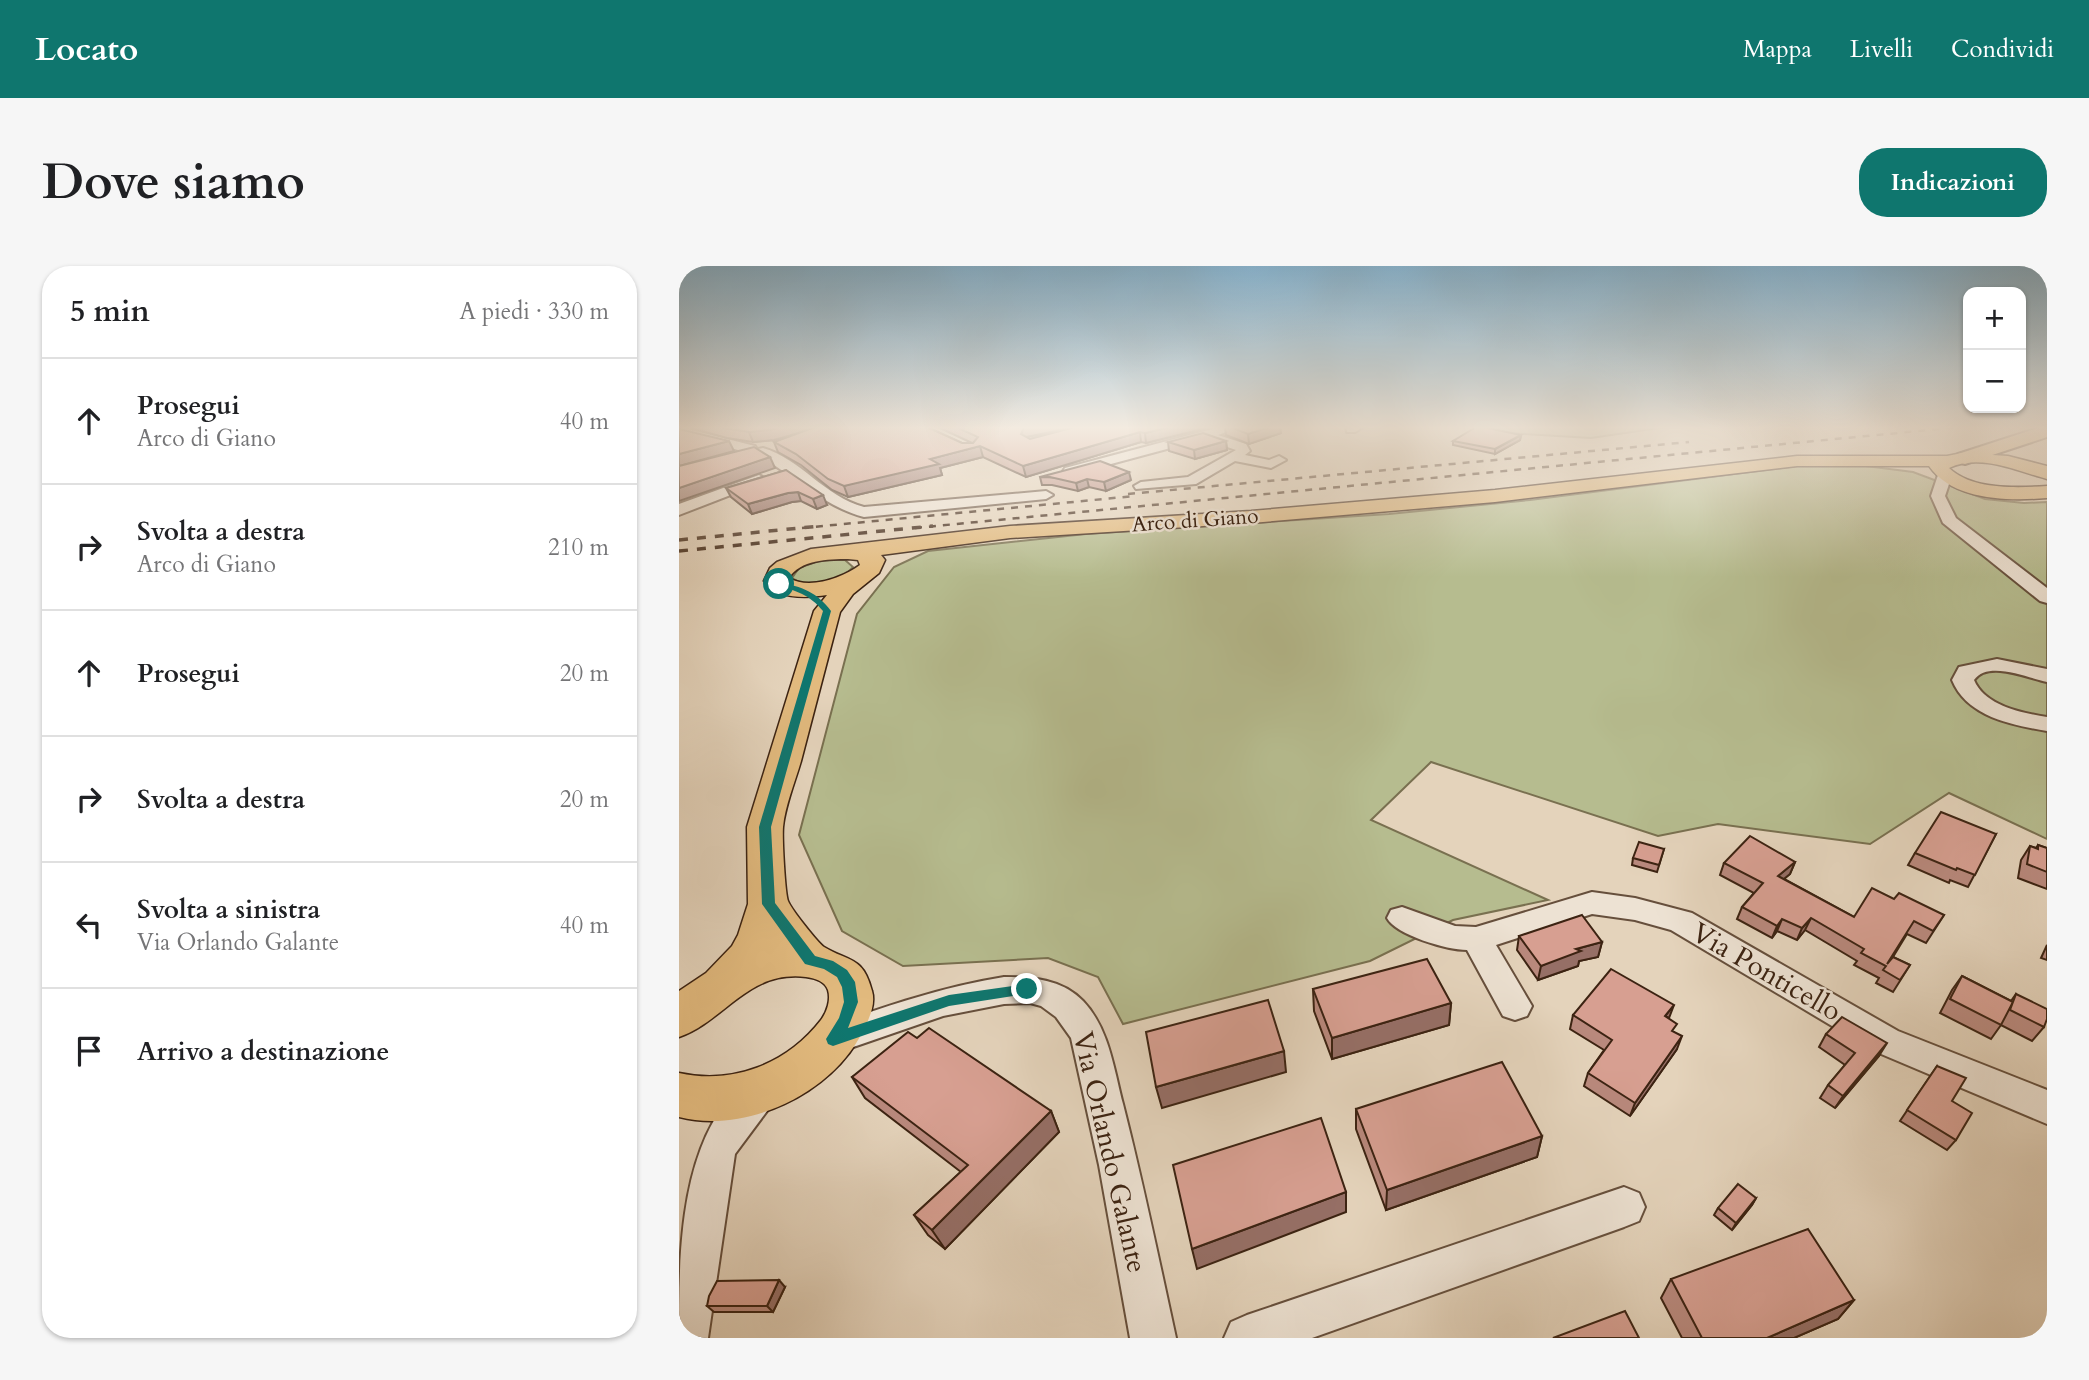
<!DOCTYPE html>
<html lang="it">
<head>
<meta charset="utf-8">
<style>
  body { margin:0; font-family:Cardo,serif; background:#f6f6f6; color:#202124 }
  .controls { position:absolute; right:21px; top:21px; display:grid; overflow:hidden; border-radius:14px; box-shadow:0 2px 5px #0004 }
  .controls button { width:63px; height:63px; display:grid; place-items:center; padding:0; border:0; border-bottom:2px solid #e0e0e0; background:#fff; color:#202124; font:35px sans-serif }
  .stop { position:absolute; width:21px; height:21px; margin:-16px; border:5px solid #0f766e; border-radius:50%; background:#fff }
  .stop.end { background:#0f766e; border-color:#fff; box-shadow:0 2px 7px #0008 }
  .list { margin:0; padding:0; list-style:none }
  h2 { display:flex; justify-content:space-between; align-items:center; height:91px; margin:0; padding:0 28px; font-size:30px }
  h2 small { font-size:23px; font-weight:400; color:#757577 }
  .list li { display:grid; grid-template-columns:46px 1fr auto; gap:21px; align-items:center; box-sizing:border-box; height:126px; padding:0 28px; border-top:2px solid #e0e0e0 }
  .list b { display:block; font-size:26px; white-space:nowrap }
  .list p { margin:0; font-size:23px; white-space:nowrap; color:#757577 }
  .list em { font-size:23px; font-style:normal; color:#757577 }
  .icon { flex:none; width:38px; height:38px; fill:none; stroke:currentColor; stroke-width:2; stroke-linecap:round; stroke-linejoin:round }
  .map { position:relative; flex:none; width:1368px; height:1072px; overflow:hidden; border-radius:28px }
  header { display:flex; align-items:center; gap:42px; box-sizing:border-box; height:98px; padding:0 35px; background:#0f766e; color:#fff }
  header strong { font-size:33px }
  nav { display:flex; gap:38px; margin-inline-start:auto; font-size:24px }
  .intro { display:flex; align-items:center; justify-content:space-between; box-sizing:border-box; height:168px; padding:0 42px }
  h1 { margin:0; font-size:49px }
  .button { padding:18px 32px; border-radius:28px; background:#0f766e; color:#fff; font-size:24px; font-weight:700 }
  main { display:flex; gap:42px; padding:0 42px }
  aside { flex:1; background:#fff; border-radius:28px; box-shadow:0 2px 5px #0004 }
  .map>svg:first-child { display:block }
</style>
</head>
<body>
<header>
<strong>Locato</strong>
<nav><a>Mappa</a><a>Livelli</a><a>Condividi</a></nav>
</header>
<div class="intro"><h1>Dove siamo</h1><a class="button">Indicazioni</a></div>
<main>
<aside>
<h2>5 min<small>A piedi · 330 m</small></h2>
<ul class="list">
<li><svg class="icon" aria-label="ahead" viewBox="0 0 24 24"><path d="M12 20V5M6 11l6-6 6 6"/></svg><div><b>Prosegui</b><p>Arco di Giano</p></div><em>40 m</em></li>
<li><svg class="icon" aria-label="right" viewBox="0 0 24 24"><path d="M7 20v-9h11M14 6l5 5-5 5"/></svg><div><b>Svolta a destra</b><p>Arco di Giano</p></div><em>210 m</em></li>
<li><svg class="icon" aria-label="ahead" viewBox="0 0 24 24"><path d="M12 20V5M6 11l6-6 6 6"/></svg><div><b>Prosegui</b></div><em>20 m</em></li>
<li><svg class="icon" aria-label="right" viewBox="0 0 24 24"><path d="M7 20v-9h11M14 6l5 5-5 5"/></svg><div><b>Svolta a destra</b></div><em>20 m</em></li>
<li><svg class="icon" aria-label="left" viewBox="0 0 24 24"><path d="M17 20v-9H6M10 6l-5 5 5 5"/></svg><div><b>Svolta a sinistra</b><p>Via Orlando Galante</p></div><em>40 m</em></li>
<li><svg class="icon" aria-label="arrive" viewBox="0 0 24 24"><path d="M6 21V4h12l-3 4 3 4H6"/></svg><div><b>Arrivo a destinazione</b></div></li>
</ul>
</aside>
<div class="map">
<svg width="1368" height="1072" viewBox="0 0 1368 1072">
  <rect width="100%" height="100%" fill="#e4d3bb"/>
  <filter id="stains"><feTurbulence type="fractalNoise" baseFrequency=".00286" numOctaves="4"/><feColorMatrix values="0 0 0 0 .2 0 0 0 0 .09 0 0 0 0 .02 0 0 0 .5 -.17"/></filter>
  <radialGradient id="worn" r=".72"><stop offset=".6" stop-color="#630" stop-opacity="0"/><stop offset="1" stop-color="#630" stop-opacity=".3"/></radialGradient>
  <g fill="#b6bc8f" stroke="#797050" stroke-width="2">
    <path d="M795,161H987L912,172L829,167Z"/>
    <path d="M1179,199L1234,206L1306,233L1345,237L1368,236V573L1270,527L1191,578L1039,558L979,570L752,496L692,554L869,634L774,654L691,695L444,758L419,711L369,692L224,700L163,665L120,569L178,348L215,301L249,285L407,268L710,248L851,234L1119,200Z"/>
    <path d="M142,294H166L174,301C162,316 129,323 113,312L120,302Z"/>
  </g>
  <g fill="none" stroke-linecap="round" stroke-linejoin="round">
    <defs>
      <g id="minor">
        <path d="M0,161L76,180L78,183L71,187L0,169Z"/>
        <path d="M541,161H560L539,169L567,178L571,185L566,189L590,194L600,190L607,194L592,202L556,195L517,218L457,223L455,220L462,216L509,211L557,184L525,173L391,209L384,205L386,202Z"/>
        <path d="M667,161H684L676,166H668Z"/>
        <path d="M84,182C122,193 146,231 185,241L367,225L374,229L367,233L185,251C143,240 116,210 79,189V183Z"/>
        <path d="M1266,205L1273,209L1266,230L1277,252L1368,322V337L1361,335L1264,257L1252,230L1259,209Z"/>
        <path d="M80,209L87,213L85,216L0,249V238Z"/>
        <path d="M1318,393L1368,403V416C1349,412 1309,394 1295,414C1306,440 1343,447 1368,451V465C1333,459 1288,451 1273,414L1280,401Z"/>
        <path d="M913,626L956,632L1013,647L1219,765L1368,824V858L1195,785L992,664L956,654L913,648L817,679L853,740L848,750L836,754L824,750L788,684C768,684 717,669 708,652L712,644L723,641L776,660L797,661Z"/>
        <path d="M325,711C353,711 383,713 404,735C430,762 435,804 444,838C464,916 480,994 497,1072H451L420,899L392,772L377,751L362,740L351,737L325,738L264,750L154,788L142,783L136,773L142,763C202,742 262,721 325,711Z"/>
        <path d="M81,809L94,813L99,825L94,837L56,888L29,1072H0C0,995 0,896 48,835C59,823 66,814 81,809Z"/>
        <path d="M945,921L960,927L966,941L960,955L945,961L633,1072H545L552,1056L568,1049Z"/>
      </g>
      <path id="major" d="M1283,187L1329,190L1368,200V213C1338,205 1301,187 1270,202C1293,224 1338,222 1368,220V232C1330,235 1274,235 1250,200H1118L816,236L572,257L331,272L202,289L206,294L200,307L174,328L161,346C148,395 135,445 122,495C116,516 106,540 104,561C103,572 106,627 109,635C112,643 139,677 145,681C170,696 184,690 193,725C197,738 190,753 184,765C153,828 67,868 0,851V807C54,819 108,798 142,754C148,746 152,734 149,724C146,715 135,712 127,711C68,704 46,755 0,771V725L27,707L53,680L59,669L69,638L68,561L135,345L148,329C128,332 98,334 85,315L91,302L98,296L132,283L331,260L572,245L816,224L1118,190H1268ZM169,293L179,294L181,299C163,312 130,324 110,312C121,294 149,293 169,293Z"/>
      <path id="highway" d="M1362,161H1368V171L1286,198L1279,196L1276,192L1279,188Z"/>
    </defs>
    <use href="#minor" stroke="#664f3c" stroke-width="4"/>
    <use href="#major" stroke="#3c2312" stroke-width="3"/>
    <use href="#highway" stroke="#3c2312" stroke-width="4"/>
    <use href="#minor" fill="#ede2d3" fill-rule="evenodd"/>
    <use href="#major" fill="#e2ba7e" fill-rule="evenodd"/>
    <use href="#highway" fill="#e2ba7e" fill-rule="evenodd"/>
    <g stroke="#3c2312" stroke-width="2.5" stroke-dasharray="7 7" stroke-linecap="butt">
      <path d="M449,228L1010,176"/>
      <path d="M123,262L456,230"/>
      <path d="M236,262L1280,161"/>
    </g>
    <g stroke="#3c2312" stroke-width="3.5" stroke-dasharray="9 9" stroke-linecap="butt">
      <path d="M0,274L141,260"/>
      <path d="M0,285L254,260"/>
    </g>
  </g>
  <g fill="#b9897d" stroke="#3c2312" stroke-width="2" fill-rule="evenodd">
    <path d="M9,161H248L283,177H293L259,161H531L467,177L462,176L347,211L304,191L261,202L263,209L169,231L153,224L122,199L99,186L95,176L130,163L95,174L74,176L48,172ZM396,161L351,173L348,171Z"/>
    <path d="M546,161H601L602,167L570,178L547,169Z"/>
    <path d="M842,169L841,174L816,188L774,179V175Z"/>
    <path d="M547,175L548,184L516,193L490,185L489,176Z"/>
    <path d="M107,204L148,239L138,243L122,235L113,236L73,248L52,231L47,222Z"/>
    <path d="M361,211L452,214L427,225L410,221L399,225L373,219H363Z"/>
    <path d="M1317,568L1289,621L1271,614L1270,617L1229,599L1236,587Z"/>
    <path d="M1359,579L1368,582V623L1339,612L1342,594L1351,580L1357,582Z"/>
    <path d="M985,583L978,606L953,599L954,592Z"/>
    <path d="M1116,596L1111,608L1105,613L1175,651L1215,633L1265,649L1247,677L1228,668L1214,691L1231,699L1214,726L1197,717L1200,712L1175,699L1178,695L1126,664L1118,674L1098,665L1093,672L1058,653L1063,641L1075,627L1041,609L1045,597Z"/>
    <path d="M840,670L923,676L919,691L900,695L899,700L859,714L838,684Z"/>
    <path d="M1368,679V694L1362,692Z"/>
    <path d="M1283,710L1332,735L1337,728L1365,761L1353,775L1322,759L1312,773L1261,747L1273,724Z"/>
    <path d="M634,723L772,737L770,759L653,793L635,745Z"/>
    <path d="M894,749L995,766L998,783L951,850L905,820L909,807L925,784L891,763Z"/>
    <path d="M1147,768L1200,790L1156,842L1141,832L1149,819L1166,799L1140,781Z"/>
    <path d="M238,772L372,845L380,866L266,983L249,969L235,949L282,906L186,832L173,811Z"/>
    <path d="M1258,800L1273,835L1277,874L1268,884L1221,855Z"/>
    <path d="M677,843L863,870L858,891L707,944L677,863Z"/>
    <path d="M1077,932L1073,939L1053,964L1035,949L1039,942Z"/>
    <path d="M992,1013L1175,1034L1159,1053L1115,1072H1003L982,1032Z"/>
    <path d="M106,1021L94,1046H35L28,1040Z"/>
  </g>
  <g fill="#966f66" stroke="#3c2312" stroke-width="2">
    <path d="M100,161H141L95,174L74,176L70,166Z"/>
    <path d="M345,161H396L347,171L342,168Z"/>
    <path d="M491,161H531L467,177L466,167Z"/>
    <path d="M589,161H601L602,167L570,178L569,168Z"/>
    <path d="M461,166L462,176L347,211L344,200Z"/>
    <path d="M842,169L841,174L816,188V183Z"/>
    <path d="M50,175L55,185L0,200V188Z"/>
    <path d="M547,175L548,184L516,193L515,184Z"/>
    <path d="M301,180L304,191L261,202L263,209L169,231L165,220L251,193Z"/>
    <path d="M91,191L96,202L0,235V222Z"/>
    <path d="M450,206L452,214L427,225L425,216Z"/>
    <path d="M408,213L410,221L399,225L397,217Z"/>
    <path d="M119,226L122,235L113,236L73,248L69,238L109,227Z"/>
    <path d="M144,229L148,239L138,243L134,233Z"/>
    <path d="M1116,596L1111,608L1094,622L1099,610Z"/>
    <path d="M1132,652L1126,664L1118,674L1123,662Z"/>
    <path d="M1103,653L1098,665L1093,672L1098,660Z"/>
    <path d="M923,676L919,691L900,695L899,700L859,714L862,700L897,683Z"/>
    <path d="M772,737L770,759L653,793V772Z"/>
    <path d="M995,739L990,752L986,750Z"/>
    <path d="M1003,770L998,783L951,850L956,837Z"/>
    <path d="M1208,777L1200,790L1156,842L1164,830Z"/>
    <path d="M605,785L607,806L483,842L477,821Z"/>
    <path d="M372,845L380,866L266,983L253,964Z"/>
    <path d="M863,870L858,891L707,944L708,924Z"/>
    <path d="M667,926V946L518,1003L513,983Z"/>
    <path d="M1077,932L1073,939L1053,964L1057,957Z"/>
    <path d="M100,1014L106,1021L94,1046L88,1040Z"/>
    <path d="M1175,1034L1159,1053L1115,1072H1088Z"/>
  </g>
  <g fill="#d79f91" stroke="#3c2312" stroke-width="2">
    <path d="M39,161H100L91,164L70,166Z"/>
    <path d="M136,161H248L283,177H294L299,171L277,161H348H345L342,168L351,173L396,161H491L466,167L461,166L344,200L301,180L251,193L260,198L165,220L149,213L117,188L95,176Z"/>
    <path d="M551,161H591L569,168Z"/>
    <path d="M797,161H804L842,169L816,183L774,175Z"/>
    <path d="M0,163L50,175L0,188Z"/>
    <path d="M524,167L547,175L515,184L489,176Z"/>
    <path d="M75,181L91,191L0,222V200Z"/>
    <path d="M421,195L450,206L425,216L408,213L397,217L371,211H361Z"/>
    <path d="M107,204L144,229L134,233L119,226L109,227L69,238L47,222Z"/>
    <path d="M1262,546L1317,568L1296,609L1278,602L1277,604L1236,587Z"/>
    <path d="M1071,570L1116,596L1099,610L1175,651L1193,622L1215,633L1220,627L1265,649L1254,665L1235,655L1208,698L1214,691L1231,699L1221,714L1204,704L1207,700L1182,687L1185,683L1132,652L1123,662L1103,653L1098,660L1063,641L1084,617L1045,597Z"/>
    <path d="M960,576L985,583L980,599L954,592Z"/>
    <path d="M1359,579L1368,582V606L1348,598L1351,580L1359,583Z"/>
    <path d="M903,649L923,676L897,683L902,685L862,700L840,670Z"/>
    <path d="M748,693L772,737L653,772L634,723Z"/>
    <path d="M932,703L995,739L986,750L998,758L993,765L1003,770L956,837L909,807L933,774L894,749Z"/>
    <path d="M1283,710L1334,736L1322,759L1271,733Z"/>
    <path d="M1337,728L1368,743V753L1365,761L1331,744Z"/>
    <path d="M589,734L605,785L477,821L467,766Z"/>
    <path d="M1163,751L1208,777L1164,830L1149,819L1176,787L1147,768Z"/>
    <path d="M250,762L372,845L253,964L235,949L289,899L173,811L229,766L238,772Z"/>
    <path d="M823,796L863,870L708,924L677,843Z"/>
    <path d="M1258,800L1287,812L1273,835L1293,847L1277,874L1228,844Z"/>
    <path d="M642,852L667,926L513,983L494,899Z"/>
    <path d="M1059,918L1077,932L1057,957L1039,942Z"/>
    <path d="M1129,963L1175,1034L1088,1072H1023L992,1013Z"/>
    <path d="M100,1014L88,1040H28L30,1030L38,1015Z"/>
    <path d="M946,1045L960,1072H874Z"/>
  </g>
  <linearGradient id="sky" x2="0" y2="1"><stop stop-color="#87b5d2"/><stop offset="0.52" stop-color="#f3ebe0"/><stop offset="1" stop-color="#f3ebe0" stop-opacity="0"/></linearGradient>
  <rect width="1368" height="311" fill="url(#sky)"/>
  <path fill="#0f766e" d="M100,316C123,321 138,326 152,345L92,561L96,637L136,690L154,695L168,704L176,716L179,736L169,762L270,729L348,718L353,719L355,723L353,727L270,740L154,780L149,778L147,773L160,752L165,736L163,721L158,711L145,703L126,698L83,638L80,561L144,345C131,329 117,324 97,320Z"/>
  <g text-anchor="middle" stroke-width="5" stroke-linejoin="round" paint-order="stroke">
    <g font-size="21" fill="#3c2312" stroke="#ede2d3">
      <text transform="translate(516 254) rotate(-4)" y="7">Arco di Giano</text>
    </g>
    <g font-size="28" fill="#3c2312" stroke="#ede2d3">
      <text transform="translate(1088 705) rotate(30)" y="10">Via Ponticello</text>
      <text transform="translate(432 886) rotate(77)" y="10">Via Orlando Galante</text>
    </g>
  </g>
  <rect width="100%" height="100%" filter="url(#stains)"/>
  <rect width="100%" height="100%" fill="url(#worn)"/>
</svg>
<div class="controls">
<button>+</button>
<button>−</button>
</div>
<div class="stop" style="left:100px;top:318px"></div>
<div class="stop end" style="left:348px;top:723px"></div>
</div>
</main>
</body>
</html>
